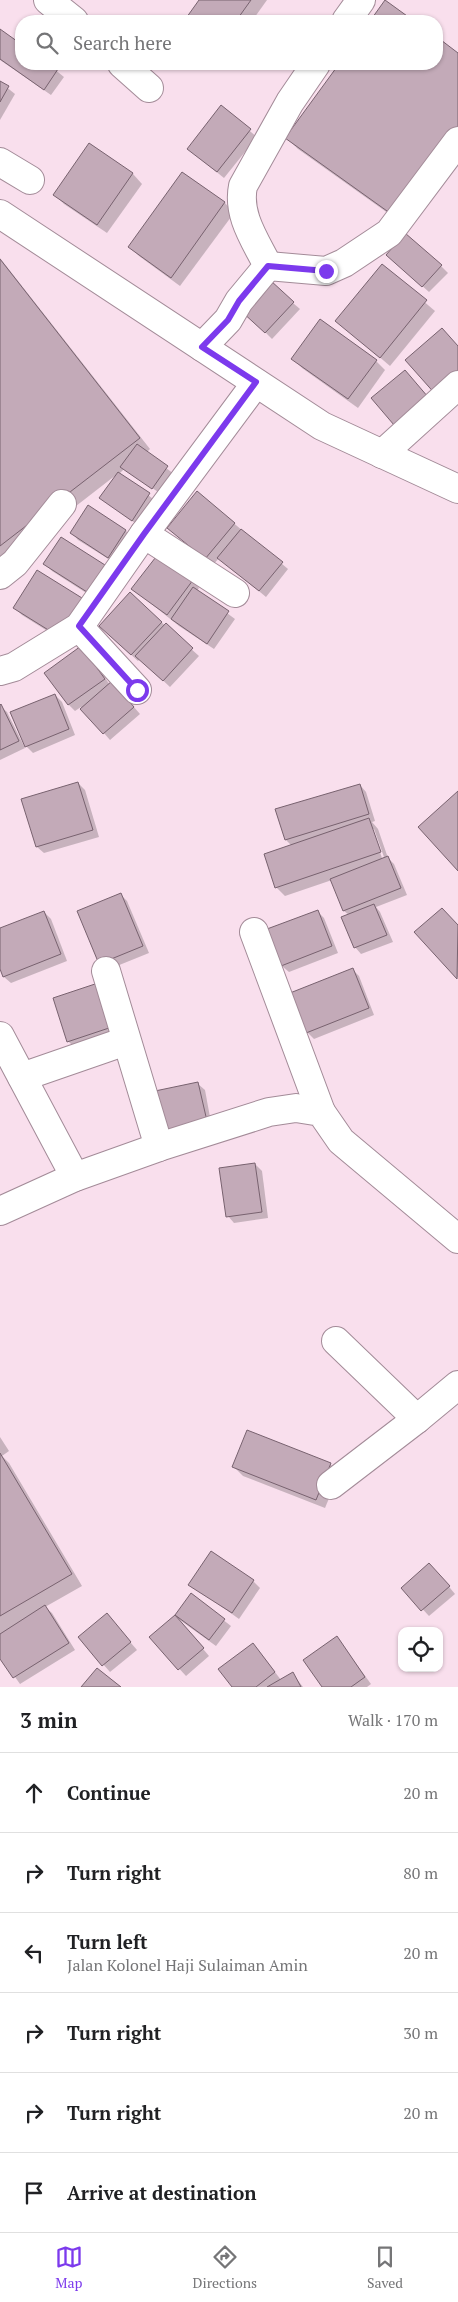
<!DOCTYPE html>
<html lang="en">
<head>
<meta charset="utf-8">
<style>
  body { margin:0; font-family:"PT Serif",serif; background:#f6f6f6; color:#202124 }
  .controls { position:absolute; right:15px; bottom:15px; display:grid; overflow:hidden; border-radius:10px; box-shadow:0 1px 4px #0004 }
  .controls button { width:45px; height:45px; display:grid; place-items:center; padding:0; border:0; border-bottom:1px solid #e0e0e0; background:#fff; color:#202124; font:25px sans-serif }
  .stop { position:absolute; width:15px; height:15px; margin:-11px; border:4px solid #7c3aed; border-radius:50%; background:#fff }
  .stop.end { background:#7c3aed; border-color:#fff; box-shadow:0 1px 5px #0008 }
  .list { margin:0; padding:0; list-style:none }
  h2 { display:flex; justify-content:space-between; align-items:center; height:65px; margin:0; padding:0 20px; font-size:21px }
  h2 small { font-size:16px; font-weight:400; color:#757577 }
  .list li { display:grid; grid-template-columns:32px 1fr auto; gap:15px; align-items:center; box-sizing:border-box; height:80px; padding:0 20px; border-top:1px solid #e0e0e0 }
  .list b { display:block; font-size:19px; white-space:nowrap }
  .list p { margin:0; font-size:16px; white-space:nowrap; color:#757577 }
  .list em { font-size:16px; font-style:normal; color:#757577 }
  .icon { flex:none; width:28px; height:28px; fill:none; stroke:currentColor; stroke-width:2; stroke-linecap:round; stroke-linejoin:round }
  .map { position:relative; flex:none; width:458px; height:1687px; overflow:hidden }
  .search { position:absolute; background:#fff; box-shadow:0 1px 4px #0004; left:15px; right:15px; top:15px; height:55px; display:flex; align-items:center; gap:12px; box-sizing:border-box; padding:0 18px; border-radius:20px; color:#757577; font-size:19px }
  .sheet { height:545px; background:#fff }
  nav { display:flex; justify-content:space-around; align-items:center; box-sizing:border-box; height:70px; border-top:1px solid #e0e0e0; background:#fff; font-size:14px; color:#757577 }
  nav a { display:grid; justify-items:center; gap:2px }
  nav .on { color:#7c3aed }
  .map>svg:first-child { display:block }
</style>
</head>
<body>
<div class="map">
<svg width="458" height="1687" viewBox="0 0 458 1687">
  <rect width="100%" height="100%" fill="#f9dfed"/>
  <g fill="#0003" fill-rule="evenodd">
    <path d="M201,0H267L252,21H185Z"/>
    <path d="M0,31L21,45V64H48L64,77L51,95L0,60Z"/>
    <path d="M437,39L458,54V154L406,226L298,149L287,138L341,64H437Z"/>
    <path d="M0,82L15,94L0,120Z"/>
    <path d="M221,107L257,137L224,178L188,149Z"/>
    <path d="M89,145L133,174L142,184L107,233L64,204L55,195Z"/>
    <path d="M183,173L225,203L234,213L180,286L139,256L130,247Z"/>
    <path d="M0,258L150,449L146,453L174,474L159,495L158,492L128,471V472L124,469L119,474L156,501L139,526L101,498L116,475L0,565Z"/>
    <path d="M394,261L441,266L448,273L429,292Z"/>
    <path d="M382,266L435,311L390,366L337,321Z"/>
    <path d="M293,303L300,309L272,339L250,317Z"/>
    <path d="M293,358L376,361L385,370L358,408L302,368Z"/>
    <path d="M198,493L288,569L266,597L219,558L213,565L175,534Z"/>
    <path d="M88,507L126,531L132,537L115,563L78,540L72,533Z"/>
    <path d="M45,564L104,566L111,573L94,598L52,571Z"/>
    <path d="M193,581L199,588L197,591L235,619L214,649L179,626L133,589Z"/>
    <path d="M130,594L199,656L170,687L140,659L138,661L107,633Z"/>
    <path d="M81,599L87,606L65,642L22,615L15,608Z"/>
    <path d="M88,654L110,685L119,690L140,714L110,740L81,707L75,711L69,705L46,673Z"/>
    <path d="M55,695L62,702L75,735L33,753L26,746Z"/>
    <path d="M0,706L7,712L25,748L0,760Z"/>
    <path d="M78,783L85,790L99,837L44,853L37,847L23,800Z"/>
    <path d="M360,785L366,792L375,821L372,822L378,829L388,858L394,864L407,895L376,907L380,912L393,942L361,954L355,947L349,915L344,911L332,880L285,896L276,887L292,846L286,840ZM372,829H374L384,857L382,858Z"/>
    <path d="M121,895L127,901L149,953L107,970Z"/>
    <path d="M442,909L458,926V978L416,932Z"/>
    <path d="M317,911L324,918L338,953L289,972L282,966L268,930Z"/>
    <path d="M44,912L51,919L67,961L11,983L4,977L0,966V930Z"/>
    <path d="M352,969L359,976L374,1015L314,1039L307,1032Z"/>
    <path d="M54,999L121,1032L74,1047L68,1041Z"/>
    <path d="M198,1084L205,1090L212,1128L171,1137Z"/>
    <path d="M255,1164L262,1171L268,1218L234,1223L228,1216Z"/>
    <path d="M0,1437L9,1451L2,1456L9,1463L82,1586L45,1607L52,1613L75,1650L20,1684L0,1656Z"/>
    <path d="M330,1464L339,1474L325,1508L243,1476L233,1466Z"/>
    <path d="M436,1571L455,1594L429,1616L403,1588Z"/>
    <path d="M253,1581L260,1588L239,1619L190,1584Z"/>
    <path d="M191,1595L231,1626L216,1646L177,1618L209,1656L186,1676L150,1637L176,1616Z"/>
    <path d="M113,1622L137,1650L110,1672L80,1638Z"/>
    <path d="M337,1638L371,1684L367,1687H323Z"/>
    <path d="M259,1651L281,1680L292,1673L303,1687H234Z"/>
  </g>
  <g fill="#c3aab8" stroke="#78626f">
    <path d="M199,0H251L236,21H184Z"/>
    <path d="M385,0L414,21H370Z"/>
    <path d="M0,29L21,44V64H50L58,69L44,90L0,59Z"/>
    <path d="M437,37L458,53V127L394,216L285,138L339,64H437Z"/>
    <path d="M0,81L9,86L0,102Z"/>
    <path d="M221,105L251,129L217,172L187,149Z"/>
    <path d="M89,143L133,173L97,225L53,195Z"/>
    <path d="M182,172L225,202L171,278L128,247Z"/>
    <path d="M405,233L442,265L422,287L386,255Z"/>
    <path d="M0,259L140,438L0,546Z"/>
    <path d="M382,264L427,300L380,358L335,321Z"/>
    <path d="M270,280L294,302L265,333L241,311Z"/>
    <path d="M320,319L377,360L348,399L291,359Z"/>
    <path d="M442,328L458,346V378L437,396L405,360Z"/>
    <path d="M405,370L434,404L400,432L371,398Z"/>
    <path d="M137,444L168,466L152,489L120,467Z"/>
    <path d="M118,472L150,493L132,521L99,498Z"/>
    <path d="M197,491L235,523L205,559L167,528Z"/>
    <path d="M88,505L126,530L108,558L70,533Z"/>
    <path d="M241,529L283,562L259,591L217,558Z"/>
    <path d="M61,537L105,565L87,592L43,564Z"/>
    <path d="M159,553L193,580L167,615L131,589Z"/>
    <path d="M37,570L82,598L58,636L13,608Z"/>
    <path d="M193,587L229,611L207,644L171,619Z"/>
    <path d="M130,592L162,622L131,655L99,626Z"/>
    <path d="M166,623L193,648L163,681L135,656Z"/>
    <path d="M81,646L105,679L68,705L44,673Z"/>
    <path d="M112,681L134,707L103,734L80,709Z"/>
    <path d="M55,694L69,729L25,747L10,712Z"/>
    <path d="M1,704L19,741L0,750V705Z"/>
    <path d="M78,782L93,830L36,847L21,799Z"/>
    <path d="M360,784L369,814L285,840L275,809Z"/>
    <path d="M458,791V871L418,827Z"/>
    <path d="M369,818L381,852L275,888L264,854Z"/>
    <path d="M388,856L401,888L343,911L330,879Z"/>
    <path d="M121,893L143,946L99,964L77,911Z"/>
    <path d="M374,904L387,935L354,948L341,917Z"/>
    <path d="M442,908L458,925L457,979L414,932Z"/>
    <path d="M318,910L332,946L281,966L267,929Z"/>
    <path d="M44,911L61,954L3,977L0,969V928Z"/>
    <path d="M353,968L369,1008L306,1033L290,993Z"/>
    <path d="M101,982L115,1026L67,1042L53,998Z"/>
    <path d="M198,1082L207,1121L163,1131L155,1091Z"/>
    <path d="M255,1163L262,1212L226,1217L219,1168Z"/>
    <path d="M247,1430L331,1463L316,1500L232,1467Z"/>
    <path d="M0,1453L72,1574L0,1616Z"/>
    <path d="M211,1551L254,1580L232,1613L188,1585Z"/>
    <path d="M429,1563L450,1586L421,1611L401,1588Z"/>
    <path d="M191,1593L225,1619L209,1640L175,1615Z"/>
    <path d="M45,1605L69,1643L13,1678L0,1659V1634Z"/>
    <path d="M107,1613L131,1642L102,1666L78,1637Z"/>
    <path d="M175,1615L204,1648L178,1670L149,1637Z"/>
    <path d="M337,1636L365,1677L351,1687H322L303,1660Z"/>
    <path d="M253,1643L275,1672L256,1687H232L218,1669Z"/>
    <path d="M97,1668L121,1687H81Z"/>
    <path d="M293,1672L301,1687H267Z"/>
  </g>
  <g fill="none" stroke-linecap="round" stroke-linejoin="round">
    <defs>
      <g id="minor">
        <path d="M48,0L74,21"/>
        <path d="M346,21L361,0"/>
        <path d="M122,64L149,88"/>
        <path d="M0,162L30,180"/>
        <path d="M0,214L322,426L458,489"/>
        <path d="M268,266L326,271L344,263L389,233L458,141"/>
        <path d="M202,347L228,320L239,301L268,266C255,240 237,215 243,186L290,102L316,64"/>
        <path d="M382,454L458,385"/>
        <path d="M144,534L235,593"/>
        <path d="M0,575L15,563L62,504"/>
        <path d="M79,627L137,690"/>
        <path d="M0,671L14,667L79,627L144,534L256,383"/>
        <path d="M254,932L321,1112"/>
        <path d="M106,971L159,1147"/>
        <path d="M0,1036L75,1177"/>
        <path d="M22,1077L126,1041"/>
        <path d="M0,1211L75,1177L159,1147L269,1112L296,1108L321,1112L341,1141L458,1239"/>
        <path d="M336,1341L417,1419"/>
        <path d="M331,1485L417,1419L458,1385"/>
      </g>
    </defs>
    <use href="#minor" stroke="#a38b98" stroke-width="30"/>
    <use href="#minor" stroke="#fff" stroke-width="28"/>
  </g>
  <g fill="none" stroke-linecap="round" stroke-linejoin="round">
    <path stroke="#7c3aed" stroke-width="6" d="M137,690L79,626L144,534L256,382L202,347L228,320L239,301L268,266L326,271"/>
  </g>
</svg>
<div class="controls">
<button><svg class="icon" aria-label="locate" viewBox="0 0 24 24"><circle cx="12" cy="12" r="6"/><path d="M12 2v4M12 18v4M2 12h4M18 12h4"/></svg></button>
</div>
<div class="stop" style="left:137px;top:690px"></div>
<div class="stop end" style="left:326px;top:271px"></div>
<div class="search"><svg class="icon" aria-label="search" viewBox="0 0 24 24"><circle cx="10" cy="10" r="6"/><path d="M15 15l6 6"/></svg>Search here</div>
</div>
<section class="sheet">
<h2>3 min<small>Walk · 170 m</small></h2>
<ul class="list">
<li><svg class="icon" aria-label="ahead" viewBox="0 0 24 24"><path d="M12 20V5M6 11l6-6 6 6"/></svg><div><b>Continue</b></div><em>20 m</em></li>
<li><svg class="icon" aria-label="right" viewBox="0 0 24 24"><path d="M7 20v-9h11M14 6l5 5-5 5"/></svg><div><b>Turn right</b></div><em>80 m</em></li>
<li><svg class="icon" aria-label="left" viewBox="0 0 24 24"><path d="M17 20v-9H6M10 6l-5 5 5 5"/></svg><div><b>Turn left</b><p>Jalan Kolonel Haji Sulaiman Amin</p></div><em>20 m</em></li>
<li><svg class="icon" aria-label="right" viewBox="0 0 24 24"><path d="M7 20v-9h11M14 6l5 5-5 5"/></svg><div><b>Turn right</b></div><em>30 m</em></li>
<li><svg class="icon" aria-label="right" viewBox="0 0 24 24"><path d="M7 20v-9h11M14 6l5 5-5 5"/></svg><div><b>Turn right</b></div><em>20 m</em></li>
<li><svg class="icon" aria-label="arrive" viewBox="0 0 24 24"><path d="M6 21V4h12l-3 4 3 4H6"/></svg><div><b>Arrive at destination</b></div></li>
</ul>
</section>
<nav>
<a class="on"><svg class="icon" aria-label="map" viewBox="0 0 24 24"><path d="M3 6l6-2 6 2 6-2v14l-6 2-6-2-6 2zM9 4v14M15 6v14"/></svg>Map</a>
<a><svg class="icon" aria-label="directions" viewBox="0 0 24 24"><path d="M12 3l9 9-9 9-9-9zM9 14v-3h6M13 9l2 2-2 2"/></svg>Directions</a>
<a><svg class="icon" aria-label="saved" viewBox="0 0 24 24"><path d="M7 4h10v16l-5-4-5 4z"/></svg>Saved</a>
</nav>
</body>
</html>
